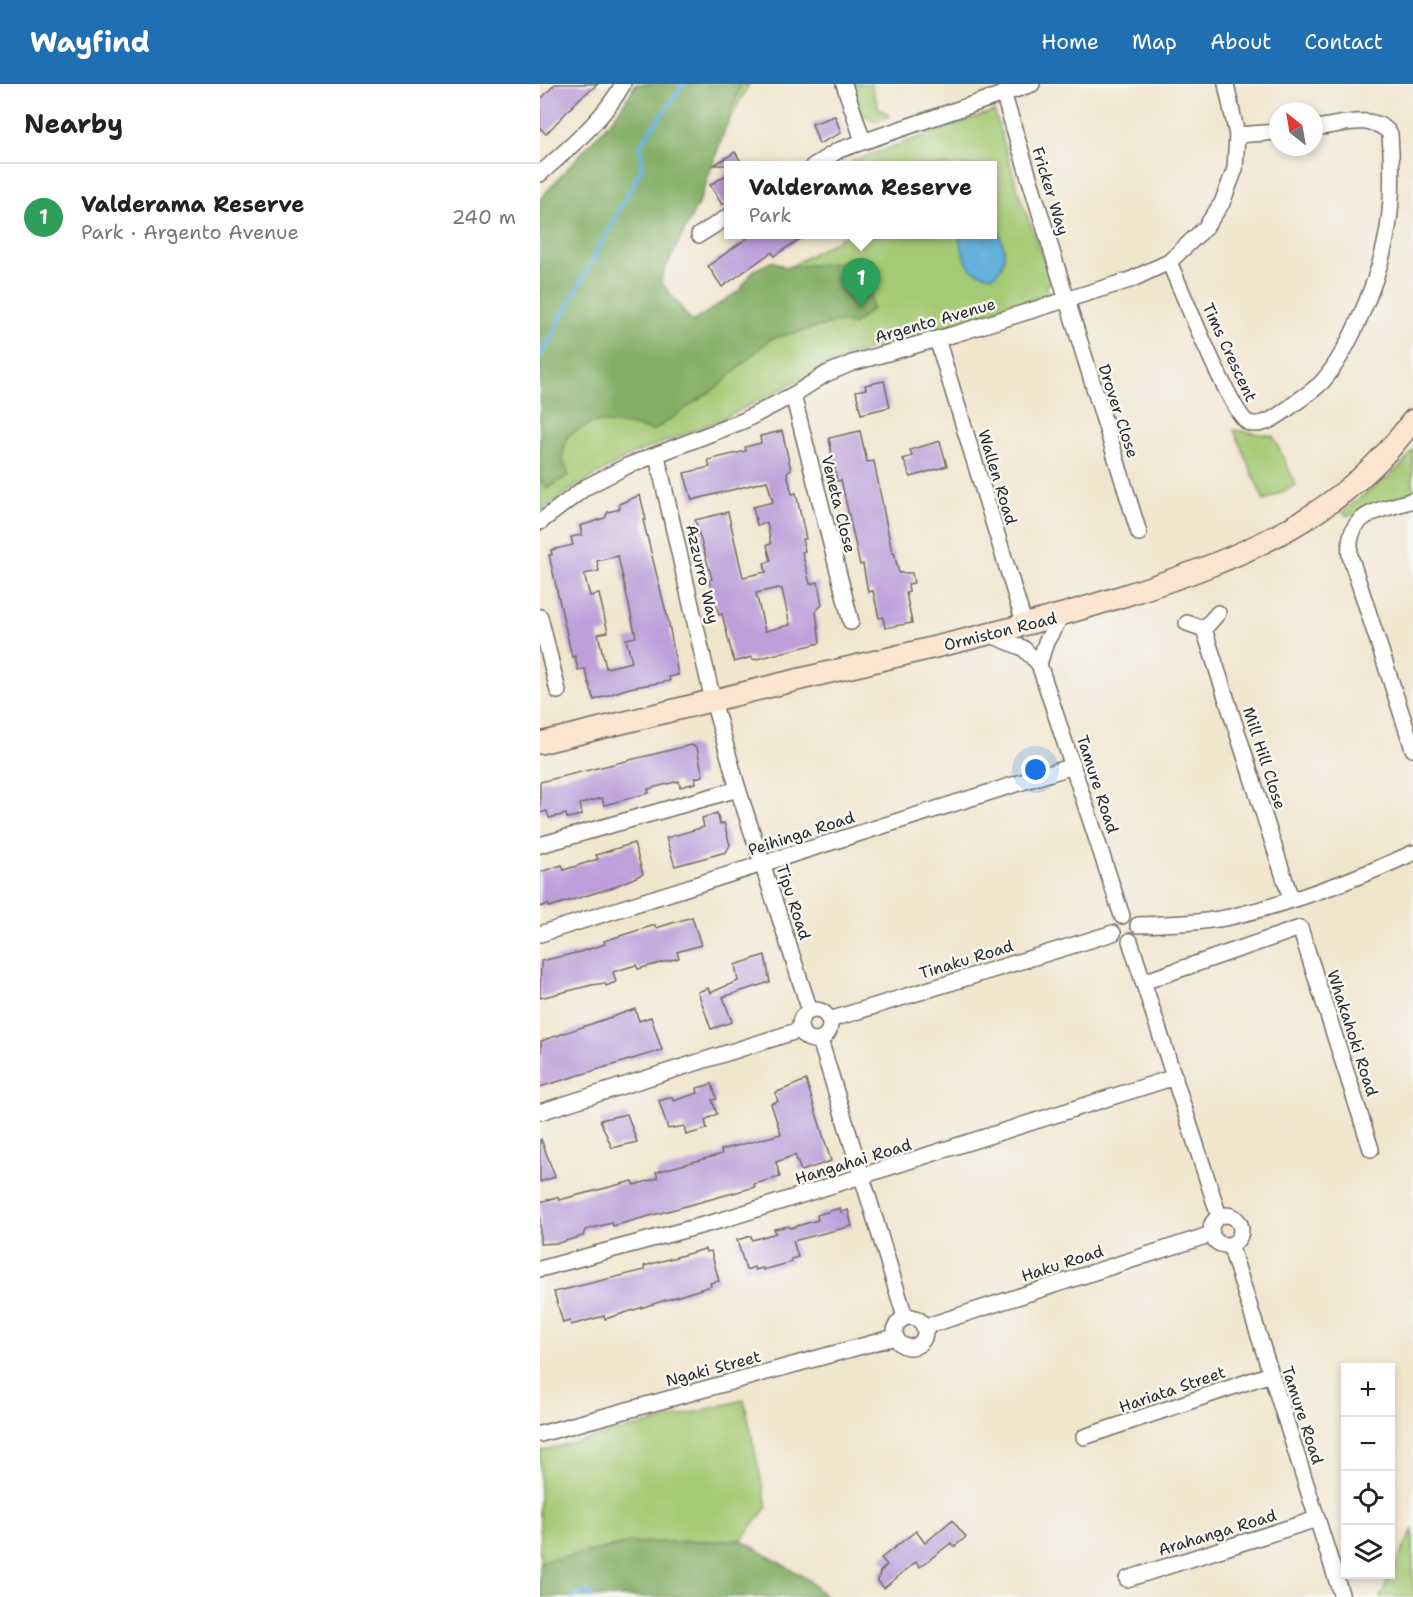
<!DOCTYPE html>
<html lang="en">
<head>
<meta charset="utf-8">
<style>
  body { margin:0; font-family:"Shantell Sans",sans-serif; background:#f2f2f2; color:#222 }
  .controls { position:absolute; right:18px; bottom:18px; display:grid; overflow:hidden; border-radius:0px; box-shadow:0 3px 9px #0003 }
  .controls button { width:54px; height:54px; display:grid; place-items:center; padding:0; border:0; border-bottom:2px solid #e0e0e0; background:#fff; color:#222; font:30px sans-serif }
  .compass { position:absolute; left:729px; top:18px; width:54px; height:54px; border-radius:50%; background:#fff; box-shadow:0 3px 9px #0003; rotate:329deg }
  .you { position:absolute; left:496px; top:686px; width:21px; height:21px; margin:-15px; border:4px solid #fff; border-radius:50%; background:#1a73e8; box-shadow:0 0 0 9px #1a73e833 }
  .badge { display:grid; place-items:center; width:39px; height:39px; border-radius:50%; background:#1f6fb2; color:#fff; font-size:20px; font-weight:700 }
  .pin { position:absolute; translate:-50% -50px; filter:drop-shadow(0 2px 3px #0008) }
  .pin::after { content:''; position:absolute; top:32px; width:21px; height:18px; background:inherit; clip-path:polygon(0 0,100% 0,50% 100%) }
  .popup { position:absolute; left:184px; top:77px; width:273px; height:78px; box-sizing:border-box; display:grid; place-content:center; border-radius:0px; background:#fff; filter:drop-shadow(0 2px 4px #0005); font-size:20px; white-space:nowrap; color:#767676 }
  .popup b { font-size:22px; color:#222 }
  .popup::after { content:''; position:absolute; left:50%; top:100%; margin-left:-12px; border:12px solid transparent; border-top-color:#fff }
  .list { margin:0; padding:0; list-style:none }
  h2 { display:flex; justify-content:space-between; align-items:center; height:78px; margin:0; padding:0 24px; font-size:26px }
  h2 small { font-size:20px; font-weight:400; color:#767676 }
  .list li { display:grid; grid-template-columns:39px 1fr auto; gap:18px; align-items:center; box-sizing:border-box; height:108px; padding:0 24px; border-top:2px solid #e0e0e0 }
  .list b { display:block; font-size:22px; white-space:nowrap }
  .list p { margin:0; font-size:20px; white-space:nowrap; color:#767676 }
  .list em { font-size:20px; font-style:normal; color:#767676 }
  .icon { flex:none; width:33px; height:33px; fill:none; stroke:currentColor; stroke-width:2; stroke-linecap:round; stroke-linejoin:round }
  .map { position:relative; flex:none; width:873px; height:1513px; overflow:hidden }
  header { display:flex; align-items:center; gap:36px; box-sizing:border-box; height:84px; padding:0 30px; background:#1f6fb2; color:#fff }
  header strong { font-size:28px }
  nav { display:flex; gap:33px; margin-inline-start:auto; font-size:21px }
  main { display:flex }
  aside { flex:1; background:#fff }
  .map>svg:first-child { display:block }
</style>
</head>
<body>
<header>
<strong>Wayfind</strong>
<nav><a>Home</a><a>Map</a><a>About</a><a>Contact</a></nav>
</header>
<main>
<aside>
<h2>Nearby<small></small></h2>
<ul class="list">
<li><span class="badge" style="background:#2e9e5b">1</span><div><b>Valderama Reserve</b><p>Park · Argento Avenue</p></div><em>240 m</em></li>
</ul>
</aside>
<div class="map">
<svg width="873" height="1513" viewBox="0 0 873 1513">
  <rect width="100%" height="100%" fill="#f6f6f2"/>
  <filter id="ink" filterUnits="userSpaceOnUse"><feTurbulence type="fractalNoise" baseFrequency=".0167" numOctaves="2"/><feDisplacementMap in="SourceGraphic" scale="12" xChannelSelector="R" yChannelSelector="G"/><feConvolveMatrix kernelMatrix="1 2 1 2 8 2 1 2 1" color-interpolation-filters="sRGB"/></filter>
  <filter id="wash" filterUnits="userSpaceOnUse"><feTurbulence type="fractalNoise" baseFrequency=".008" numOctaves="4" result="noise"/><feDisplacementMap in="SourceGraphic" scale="24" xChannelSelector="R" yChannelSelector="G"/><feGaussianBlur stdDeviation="1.35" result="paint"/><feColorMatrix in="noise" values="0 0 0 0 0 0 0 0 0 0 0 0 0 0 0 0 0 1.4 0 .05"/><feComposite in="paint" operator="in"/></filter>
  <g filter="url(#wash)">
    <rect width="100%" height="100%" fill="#f2e5ce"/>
    <g fill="#a5ca74" stroke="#687a50" stroke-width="1.5">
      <path d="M94,0H209L181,52L160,116L122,191L121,198L152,238L306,151L453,150V82H314L312,77L454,27L481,116L513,198L506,201L509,210L306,273L178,337L88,372L22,411L0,428V207L73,61Z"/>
      <path d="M310,0H331L339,25L347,29L349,33L335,38L327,32H320Z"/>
      <path d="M694,346L733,352L756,401L724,417Z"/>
      <path d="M873,366V409L808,432L802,428L860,383Z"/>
      <path d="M204,1316L227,1423L201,1456L90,1459L0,1478V1367Z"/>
      <path d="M873,1445V1513H840Z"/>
    </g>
    <g fill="#84ae66" stroke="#586c48" stroke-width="1.5">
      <path d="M97,0H201L160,116L122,191L121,198L152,238L199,207L214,186L233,177L245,183L322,177L330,202L332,225L313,241L299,238L230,255L180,301L113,347L89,341L53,338L28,351L22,374L29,391L7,405L0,394V115L76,31Z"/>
      <path d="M201,1456L269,1496L286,1513H0V1478L90,1459Z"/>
    </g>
    <path fill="#63b0dc" stroke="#476e84" stroke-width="1.5" d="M453,140C465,157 471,178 453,192C422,188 427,177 418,151L453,150Z"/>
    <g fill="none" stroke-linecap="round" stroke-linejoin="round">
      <g stroke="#63b0dc" stroke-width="4.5">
        <path d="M0,274L101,85V59L144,0"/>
        <path d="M34,1513L48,1508L52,1513"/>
      </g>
    </g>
    <g id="blocks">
      <g fill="#be9fda" fill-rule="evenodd">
        <path d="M15,0H58L39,15L6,50L0,44V16Z"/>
        <path d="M295,32L301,49L279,60L272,40Z"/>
        <path d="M195,68L203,81H174Z"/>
        <path d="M189,89V116L182,121L170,101Z"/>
        <path d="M213,150H268L234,172L232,168L182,203L168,182Z"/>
        <path d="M344,297L350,323L321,330L316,307L326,305L325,301Z"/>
        <path d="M242,347L251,386L247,389L252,410L256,409L266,455H262L265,467L262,468L270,500L278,498L280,510L282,521L276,527L280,559L213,576L212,573L194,578L182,530L179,531L172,507L169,496L172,495L155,436L188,428L203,493L226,488L224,479L231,477L227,461L231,460L227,439L217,441L213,423L233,418L227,397L152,416L144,389L170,383L168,376L206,367L205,363L221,359L220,352ZM238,504L242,505L250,541L225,547L216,509Z"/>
        <path d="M320,347L327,378L334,377L352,469L354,468L359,489H372L374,499L368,500L369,508L366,509L372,539L345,544L343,533L339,534L333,507L328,508L323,480L320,481L301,396L297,397L289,354Z"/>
        <path d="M400,357L407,382L371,393L363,375L372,372L370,366Z"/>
        <path d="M100,411L106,436H103L129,540L138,591L129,593L130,597L89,604L54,616L45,585L38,586L35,572L32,573L9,471H12L11,466L33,461L31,453L42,451L40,442L65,434L68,428L80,425L79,420ZM78,472L96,553L86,555L92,578L66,584L58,550L68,548L59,510L50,512L44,490L59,487L57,477Z"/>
        <path d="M151,661L157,664L163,692L155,694L156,699L140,703L139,697L108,705L109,709L64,721L62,714L40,720L42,731L27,734L26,730L9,734L7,727L0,729V698Z"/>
        <path d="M177,729L180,740L184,739L190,761L186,768L135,782L126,754L164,743L162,734Z"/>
        <path d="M94,759L103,790L71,804L9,823L8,820L0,823V788L22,781L24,786L58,775L56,771Z"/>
        <path d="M152,833L161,861L137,868L139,874L98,885L96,881L73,888L76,898L66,902L65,899L52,901L0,914L1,877L40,868L65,860L64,857L115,841L116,844Z"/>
        <path d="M225,871L230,898L183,913L192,938L171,945L158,908L168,904L170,909L198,897L195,881Z"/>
        <path d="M95,925L99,937L111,933L122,966L0,1003L1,957Z"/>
        <path d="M266,996L291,1077L261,1087L255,1071L236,1078L240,1093L214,1100L215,1103L73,1142L72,1139L45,1146L43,1152L18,1159L0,1160V1118L18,1113L19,1116L93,1097L94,1101L118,1094L116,1088L182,1070L181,1066L241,1050L231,1020L238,1017L235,1009Z"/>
        <path d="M172,1000L177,1015L172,1016L177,1030L165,1036L167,1045L146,1051L144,1042L128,1045L119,1017L132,1013L133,1017L158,1009L157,1004Z"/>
        <path d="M87,1030L97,1058L72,1064L60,1036Z"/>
        <path d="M1,1055L15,1093L0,1098V1056Z"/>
        <path d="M300,1124L301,1128L308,1126L312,1142L253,1157L258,1173L251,1175L252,1178L223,1186V1184L215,1186L214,1183L206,1186L197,1156L211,1152L212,1156L236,1149L234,1145L249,1142L250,1144L278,1136L277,1131Z"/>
        <path d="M165,1165L166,1168L171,1167L179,1197L170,1199L171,1202L65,1235L64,1232L31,1241L30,1237L23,1239L14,1208L105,1186L104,1182Z"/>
        <path d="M412,1436L426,1453L414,1463L411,1459L380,1483L376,1478L344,1504L338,1497L340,1488L347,1481L341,1474L376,1447L385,1459Z"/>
      </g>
    </g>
  </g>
  <g filter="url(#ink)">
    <use href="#blocks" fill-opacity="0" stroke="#716c64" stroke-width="1.5"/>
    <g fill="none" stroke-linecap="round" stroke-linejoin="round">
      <defs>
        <g id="minor">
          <path d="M304,0L323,57"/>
          <path d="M463,9L599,449"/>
          <path d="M697,51L738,48"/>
          <path d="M273,82L299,66L492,0"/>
          <path d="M0,90C30,63 64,35 83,0"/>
          <path d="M159,151L189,132"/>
          <path d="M629,178C640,202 692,332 709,339C725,344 742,329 754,320C763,313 774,306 782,298C799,279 811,254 821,231C850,165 855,121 850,50C834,28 797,42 774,44"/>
          <path d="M397,255L485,542"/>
          <path d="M253,311L311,538"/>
          <path d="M117,372L173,617L198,705L270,927"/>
          <path d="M873,416C838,428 806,427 810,472L873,665"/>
          <path d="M0,438L46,403L87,382L203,337L253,311L286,290L312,279L415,250L590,196L629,178L665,144L682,119L695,85L697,51L686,0"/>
          <path d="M0,533L18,607"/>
          <path d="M647,539L664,545L678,529"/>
          <path d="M664,545L751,815"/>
          <path d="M451,551L483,564L499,580L582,832"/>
          <path d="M499,580L506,558L521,532"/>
          <path d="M0,761L198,705"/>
          <path d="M598,841C629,840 660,839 690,833C750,819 817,795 873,769"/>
          <path d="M0,850L533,682"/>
          <path d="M590,857L679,1132"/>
          <path d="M603,898L760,844L831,1065"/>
          <circle cx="275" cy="941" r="15"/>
          <path d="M289,936L573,849"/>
          <path d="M280,956L365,1233"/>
          <path d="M0,1028L260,946"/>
          <circle cx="686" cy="1146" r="15"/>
          <path d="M690,1161L802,1513"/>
          <path d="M0,1185L182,1136L635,993"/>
          <circle cx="370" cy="1248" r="15"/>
          <path d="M384,1243L672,1150"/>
          <path d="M0,1350L355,1253"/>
          <path d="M544,1353L731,1290"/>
          <path d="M587,1495L777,1435"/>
        </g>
        <path id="secondary" d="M0,659C108,633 216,605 324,580C412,559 500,539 586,511C699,475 801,435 873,336"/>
      </defs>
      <use href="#minor" stroke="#716c64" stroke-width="18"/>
      <use href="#secondary" stroke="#716c64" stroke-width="24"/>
      <use href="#minor" stroke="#fff" stroke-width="15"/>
      <use href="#secondary" stroke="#fce5d0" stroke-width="21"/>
    </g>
  </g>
  <g text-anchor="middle" stroke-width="5" stroke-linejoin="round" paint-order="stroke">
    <g font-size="16" fill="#2b2b2b" stroke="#f6f6f2">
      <text transform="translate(511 107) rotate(73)" y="6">Fricker Way</text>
      <text transform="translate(395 236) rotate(-16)" y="6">Argento Avenue</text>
      <text transform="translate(690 268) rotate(65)" y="6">Tims Crescent</text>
      <text transform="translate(579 327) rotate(72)" y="6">Drover Close</text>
      <text transform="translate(458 393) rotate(73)" y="6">Wallen Road</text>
      <text transform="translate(299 420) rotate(76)" y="6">Veneta Close</text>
      <text transform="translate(163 490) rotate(77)" y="6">Azzurro Way</text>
      <text transform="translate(460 547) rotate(-14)" y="6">Ormiston Road</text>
      <text transform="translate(725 674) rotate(72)" y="6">Mill Hill Close</text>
      <text transform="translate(558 700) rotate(72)" y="6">Tamure Road</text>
      <text transform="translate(261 749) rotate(-18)" y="6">Peihinga Road</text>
      <text transform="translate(254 818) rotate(72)" y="6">Tipu Road</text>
      <text transform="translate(426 875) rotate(-17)" y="6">Tinaku Road</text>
      <text transform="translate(813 949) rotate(72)" y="6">Whakahoki Road</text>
      <text transform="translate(313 1077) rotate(-17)" y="6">Hangahai Road</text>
      <text transform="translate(522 1179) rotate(-18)" y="6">Haku Road</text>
      <text transform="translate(173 1284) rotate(-15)" y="6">Ngaki Street</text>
      <text transform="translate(632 1305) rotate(-19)" y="6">Hariata Street</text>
      <text transform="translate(763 1331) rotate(72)" y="6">Tamure Road</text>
      <text transform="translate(677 1448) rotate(-17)" y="6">Arahanga Road</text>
    </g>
  </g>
</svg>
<div class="controls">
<button>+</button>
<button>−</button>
<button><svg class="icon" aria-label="locate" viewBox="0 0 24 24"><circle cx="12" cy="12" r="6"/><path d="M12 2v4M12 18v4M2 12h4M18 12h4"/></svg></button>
<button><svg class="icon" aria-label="layers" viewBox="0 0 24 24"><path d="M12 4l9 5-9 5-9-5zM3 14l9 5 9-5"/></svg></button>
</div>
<svg class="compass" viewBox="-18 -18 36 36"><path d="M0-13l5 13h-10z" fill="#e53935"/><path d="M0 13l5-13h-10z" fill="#767676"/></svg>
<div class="you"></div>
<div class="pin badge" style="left:321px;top:224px;background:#2e9e5b">1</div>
<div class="popup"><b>Valderama Reserve</b>Park</div>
</div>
</main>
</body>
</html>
